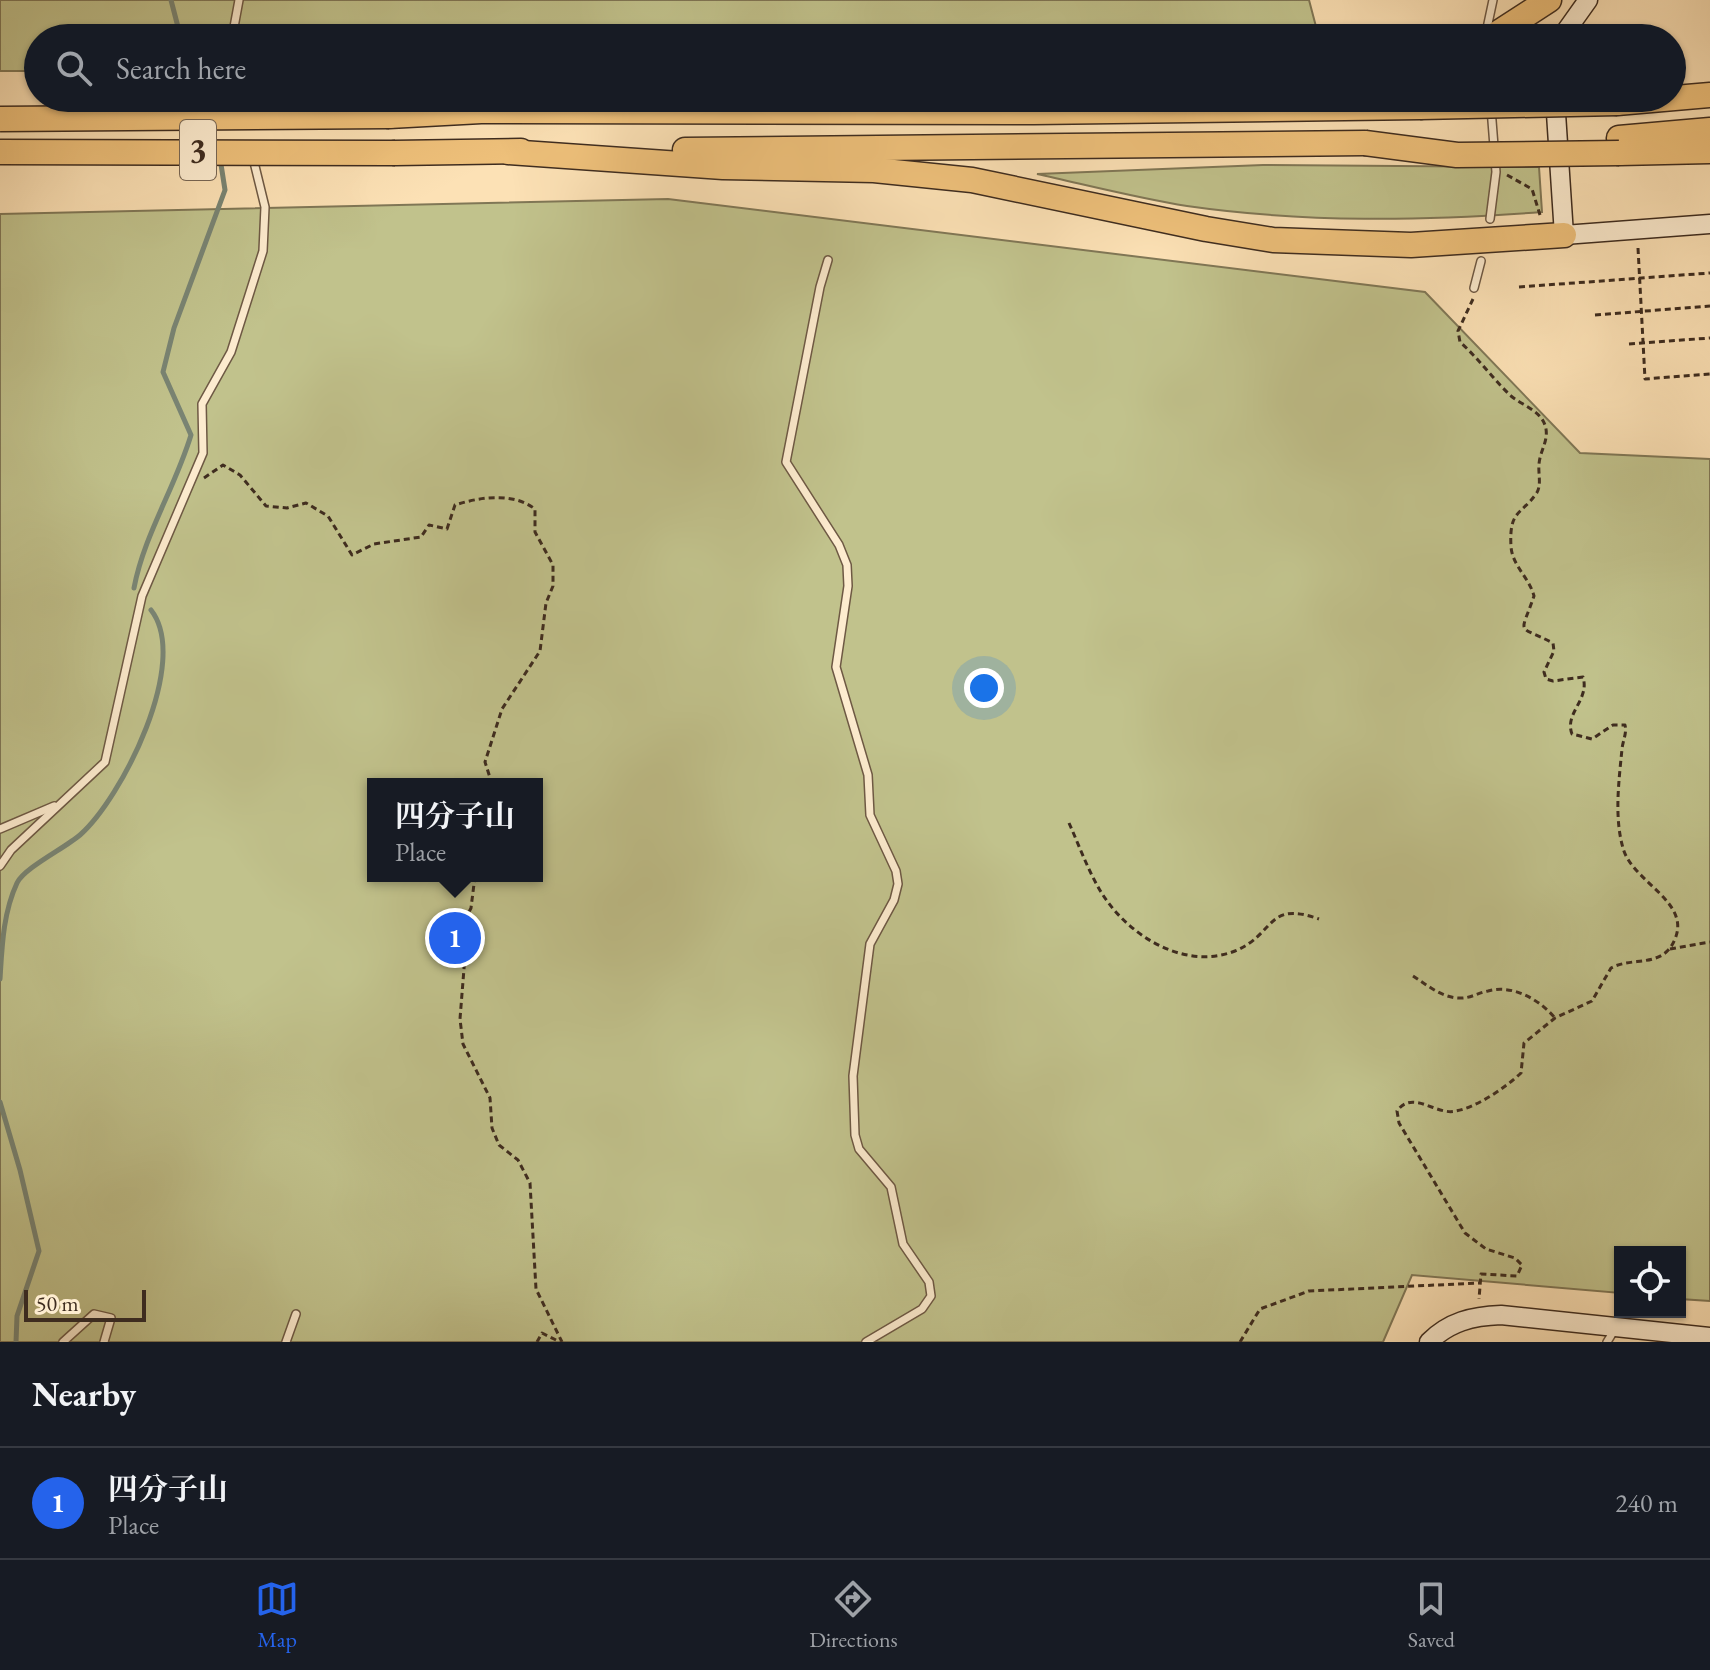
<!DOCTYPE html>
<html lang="en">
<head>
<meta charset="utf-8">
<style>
  body { margin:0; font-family:"EB Garamond","Noto Serif TC",serif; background:#242831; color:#f1f3f6 }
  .controls { position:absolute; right:24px; bottom:24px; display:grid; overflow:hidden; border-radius:0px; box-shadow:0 2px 6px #0004 }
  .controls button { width:72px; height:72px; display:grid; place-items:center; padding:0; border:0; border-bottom:2px solid #363941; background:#171b24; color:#f1f3f6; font:40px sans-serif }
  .scale { position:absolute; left:24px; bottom:20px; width:122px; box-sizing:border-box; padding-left:8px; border:4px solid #3e2c1f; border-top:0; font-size:22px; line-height:28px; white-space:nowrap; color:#3e2c1f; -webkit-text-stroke:6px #fdeccf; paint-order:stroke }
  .you { position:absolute; left:984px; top:688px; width:28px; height:28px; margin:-20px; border:6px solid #fff; border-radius:50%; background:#1a73e8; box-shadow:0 0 0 12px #1a73e833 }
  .badge { display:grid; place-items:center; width:52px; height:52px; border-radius:50%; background:#2563eb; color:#fff; font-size:26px; font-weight:700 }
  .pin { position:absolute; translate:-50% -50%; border:4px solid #fff; box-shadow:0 2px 8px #0006 }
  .popup { position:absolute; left:367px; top:778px; width:176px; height:104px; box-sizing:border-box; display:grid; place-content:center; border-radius:0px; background:#171b24; filter:drop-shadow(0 2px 6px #0005); font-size:26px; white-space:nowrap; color:#9ea1a6 }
  .popup b { font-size:30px; color:#f1f3f6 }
  .popup::after { content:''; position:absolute; left:50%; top:100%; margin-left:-16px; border:16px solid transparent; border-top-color:#171b24 }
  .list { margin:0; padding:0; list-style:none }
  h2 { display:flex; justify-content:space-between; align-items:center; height:104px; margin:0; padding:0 32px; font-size:34px }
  h2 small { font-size:26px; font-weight:400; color:#9ea1a6 }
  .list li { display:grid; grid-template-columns:52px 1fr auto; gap:24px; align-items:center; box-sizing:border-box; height:112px; padding:0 32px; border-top:2px solid #363941 }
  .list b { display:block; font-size:30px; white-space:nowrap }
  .list p { margin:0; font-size:26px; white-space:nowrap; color:#9ea1a6 }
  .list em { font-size:26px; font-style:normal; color:#9ea1a6 }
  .icon { flex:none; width:44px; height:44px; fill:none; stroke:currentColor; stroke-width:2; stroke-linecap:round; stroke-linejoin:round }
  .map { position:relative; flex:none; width:1710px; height:1342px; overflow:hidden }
  .search { position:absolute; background:#171b24; box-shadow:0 2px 6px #0004; left:24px; right:24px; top:24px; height:88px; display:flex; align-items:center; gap:20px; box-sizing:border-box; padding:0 28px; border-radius:44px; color:#9ea1a6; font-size:30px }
  .sheet { height:216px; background:#171b24 }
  nav { display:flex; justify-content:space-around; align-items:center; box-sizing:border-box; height:112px; border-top:2px solid #363941; background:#171b24; font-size:22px; color:#9ea1a6 }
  nav a { display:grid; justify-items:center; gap:4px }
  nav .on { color:#2563eb }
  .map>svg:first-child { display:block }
</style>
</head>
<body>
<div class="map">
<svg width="1710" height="1342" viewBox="0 0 1710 1342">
  <rect width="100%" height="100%" fill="#fce1b5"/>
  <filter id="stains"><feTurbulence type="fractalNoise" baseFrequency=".0025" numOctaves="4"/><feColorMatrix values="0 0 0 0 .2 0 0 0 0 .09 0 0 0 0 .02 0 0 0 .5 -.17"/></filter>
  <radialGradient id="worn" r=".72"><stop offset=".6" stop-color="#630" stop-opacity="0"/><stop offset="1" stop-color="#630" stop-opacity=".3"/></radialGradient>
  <g fill="#c1c28c" stroke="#807756" stroke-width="2" fill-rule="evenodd">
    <path d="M0,0H1309L1319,38H38V71H0Z"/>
    <path d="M1263,165L1539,167L1542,212C1423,221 1306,223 1187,206C1137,198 1087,185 1037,174Z"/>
    <path d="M668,199L1425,292L1580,453L1710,459V1301L1680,1299V1252H1620V1293L1412,1275L1383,1342H0V214ZM373,784H537V876H373Z"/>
  </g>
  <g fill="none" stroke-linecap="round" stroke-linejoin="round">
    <g stroke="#798473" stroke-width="5">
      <path d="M171,0L178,27L186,38"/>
      <path d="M212,98L214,112"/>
      <path d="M134,588C144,535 175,488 191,435L163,372L174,328L225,190L220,158"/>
      <path d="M0,979C2,947 3,913 17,883C24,868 65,848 80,835C122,798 191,661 151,610"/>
      <path d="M0,1102L20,1170L39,1251L17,1316L16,1342"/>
    </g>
    <defs>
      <g id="lane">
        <path d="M1486,33L1493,0"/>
        <path d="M232,38L239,0"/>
        <path d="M1490,219L1496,172L1491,108"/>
        <path d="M828,260L820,287L786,462L839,545L847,565L848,586L836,667L868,775L870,815L896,871L898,884L894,900L870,944L853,1076L855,1135L859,1149L891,1187L903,1244L929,1282L931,1296L922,1309L866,1342"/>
        <path d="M1474,288L1481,261"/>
        <path d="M0,829L54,806"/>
        <path d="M0,866L11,850L105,762L142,596L203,453L202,404L231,352L263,251L265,207L253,158"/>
        <path d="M63,1342L94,1314L111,1318L104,1342"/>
        <path d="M286,1342L296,1314"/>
        <path d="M1607,1342L1615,1329"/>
      </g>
      <g id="secondary">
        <path d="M1561,38L1588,0"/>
        <path d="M1555,98L1564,235L1710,224"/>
        <path d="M1429,1342C1449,1322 1472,1316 1501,1315L1710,1337"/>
      </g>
      <g id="highway">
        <path d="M1490,38L1549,0"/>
        <path d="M1617,103L1710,95"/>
        <path d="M389,116L481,111L1034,112L1420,107"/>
        <path d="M1619,138L1710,130"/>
        <path d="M685,150L1365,143"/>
        <path d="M508,152L723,167L874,170L972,180L1206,229L1273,240L1411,245L1564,235"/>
        <path d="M395,153L521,151"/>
        <path d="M1619,153L1710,151"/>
      </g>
    </defs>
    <use href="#lane" stroke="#6e5944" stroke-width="10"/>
    <use href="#secondary" stroke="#3e2c1f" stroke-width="21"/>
    <use href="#highway" stroke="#3e2c1f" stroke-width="27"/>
    <g stroke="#3e2c1f" stroke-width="3" stroke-dasharray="6 4" stroke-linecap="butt">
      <path d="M1507,175L1532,189L1540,215"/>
      <path d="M1638,248L1645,379L1710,374"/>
      <path d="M1519,287L1710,273"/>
      <path d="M1473,299L1458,331L1460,342C1479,359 1493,379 1511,396C1523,406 1543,411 1546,429C1548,442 1540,451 1539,464C1538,474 1542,486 1536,494C1520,516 1509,510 1511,547C1513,567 1529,577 1534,596C1520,637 1516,624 1553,643L1554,651L1544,672L1546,679L1553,681L1583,677C1590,700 1564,713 1572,734L1592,739L1613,725H1625C1627,733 1623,740 1622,749C1619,780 1614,817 1623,848C1632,882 1691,901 1675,939C1663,969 1633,956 1611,968L1592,1001L1555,1018L1524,1043L1521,1073C1505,1088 1477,1107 1456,1111C1436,1116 1413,1089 1397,1111L1399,1123L1465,1233L1486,1249L1515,1258L1522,1265L1517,1276L1481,1274L1479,1299"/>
      <path d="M1595,315L1710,306"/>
      <path d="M1629,344L1710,338"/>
      <path d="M204,478L223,465L240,475L266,506L287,508L306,503L328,516L352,555L374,544L421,537L429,525L447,529L455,505C480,497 513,492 535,509V532L553,565V586L546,603L540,651L502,709L485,762L492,784"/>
      <path d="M1069,823C1078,843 1086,865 1097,885C1122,932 1182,972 1235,951C1276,934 1266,900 1319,919"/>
      <path d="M475,876L471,908L461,928L465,956L460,1019L463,1044L490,1098L492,1128L499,1145L518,1160L530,1183L536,1289L562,1342"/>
      <path d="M1670,949L1710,942"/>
      <path d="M1413,976C1427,985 1441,997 1458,998C1470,999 1477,993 1488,991C1513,984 1540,1000 1555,1018"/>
      <path d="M537,1342L542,1333L560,1342"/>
      <path d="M1240,1342L1260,1309L1309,1291L1479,1283"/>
    </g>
    <use href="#lane" stroke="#fdeccf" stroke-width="7"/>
    <use href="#secondary" stroke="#fdeccf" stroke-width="18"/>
    <use href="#highway" stroke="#eec07a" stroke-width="24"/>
    <defs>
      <g id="highway-bridge">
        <path d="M1420,107L1617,103"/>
        <path d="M0,119L389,116"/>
        <path d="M1365,143L1457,155L1619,153"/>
        <path d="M0,152L395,153"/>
      </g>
    </defs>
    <use href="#highway-bridge" stroke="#3e2c1f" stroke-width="27" stroke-linecap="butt"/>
    <use href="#highway-bridge" stroke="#eec07a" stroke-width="24"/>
  </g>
  <g text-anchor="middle" stroke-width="8" stroke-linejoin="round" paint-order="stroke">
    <rect fill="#fdeccf" stroke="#776654" stroke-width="2" x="180" y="120" width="36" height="60" rx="6"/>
    <g font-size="34" font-weight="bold" fill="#3e2c1f">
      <text x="198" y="162">3</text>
    </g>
  </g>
  <rect width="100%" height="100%" filter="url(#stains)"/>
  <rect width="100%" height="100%" fill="url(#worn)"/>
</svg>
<div class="controls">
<button><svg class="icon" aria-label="locate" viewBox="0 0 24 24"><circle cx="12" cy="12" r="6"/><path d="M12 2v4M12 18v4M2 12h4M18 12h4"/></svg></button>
</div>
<div class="scale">50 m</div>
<div class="you"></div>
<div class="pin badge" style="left:455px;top:938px">1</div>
<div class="popup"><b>四分子山</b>Place</div>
<div class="search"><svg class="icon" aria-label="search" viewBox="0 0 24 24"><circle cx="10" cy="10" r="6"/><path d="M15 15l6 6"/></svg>Search here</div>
</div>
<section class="sheet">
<h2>Nearby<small></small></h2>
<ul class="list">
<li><span class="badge">1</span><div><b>四分子山</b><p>Place</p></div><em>240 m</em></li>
</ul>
</section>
<nav>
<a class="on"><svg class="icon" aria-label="map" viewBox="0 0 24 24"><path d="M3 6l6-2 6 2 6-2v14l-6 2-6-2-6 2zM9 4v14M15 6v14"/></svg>Map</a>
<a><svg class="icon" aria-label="directions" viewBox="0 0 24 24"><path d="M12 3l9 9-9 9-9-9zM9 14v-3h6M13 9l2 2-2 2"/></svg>Directions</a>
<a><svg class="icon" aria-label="saved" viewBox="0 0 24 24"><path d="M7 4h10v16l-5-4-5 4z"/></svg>Saved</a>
</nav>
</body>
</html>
